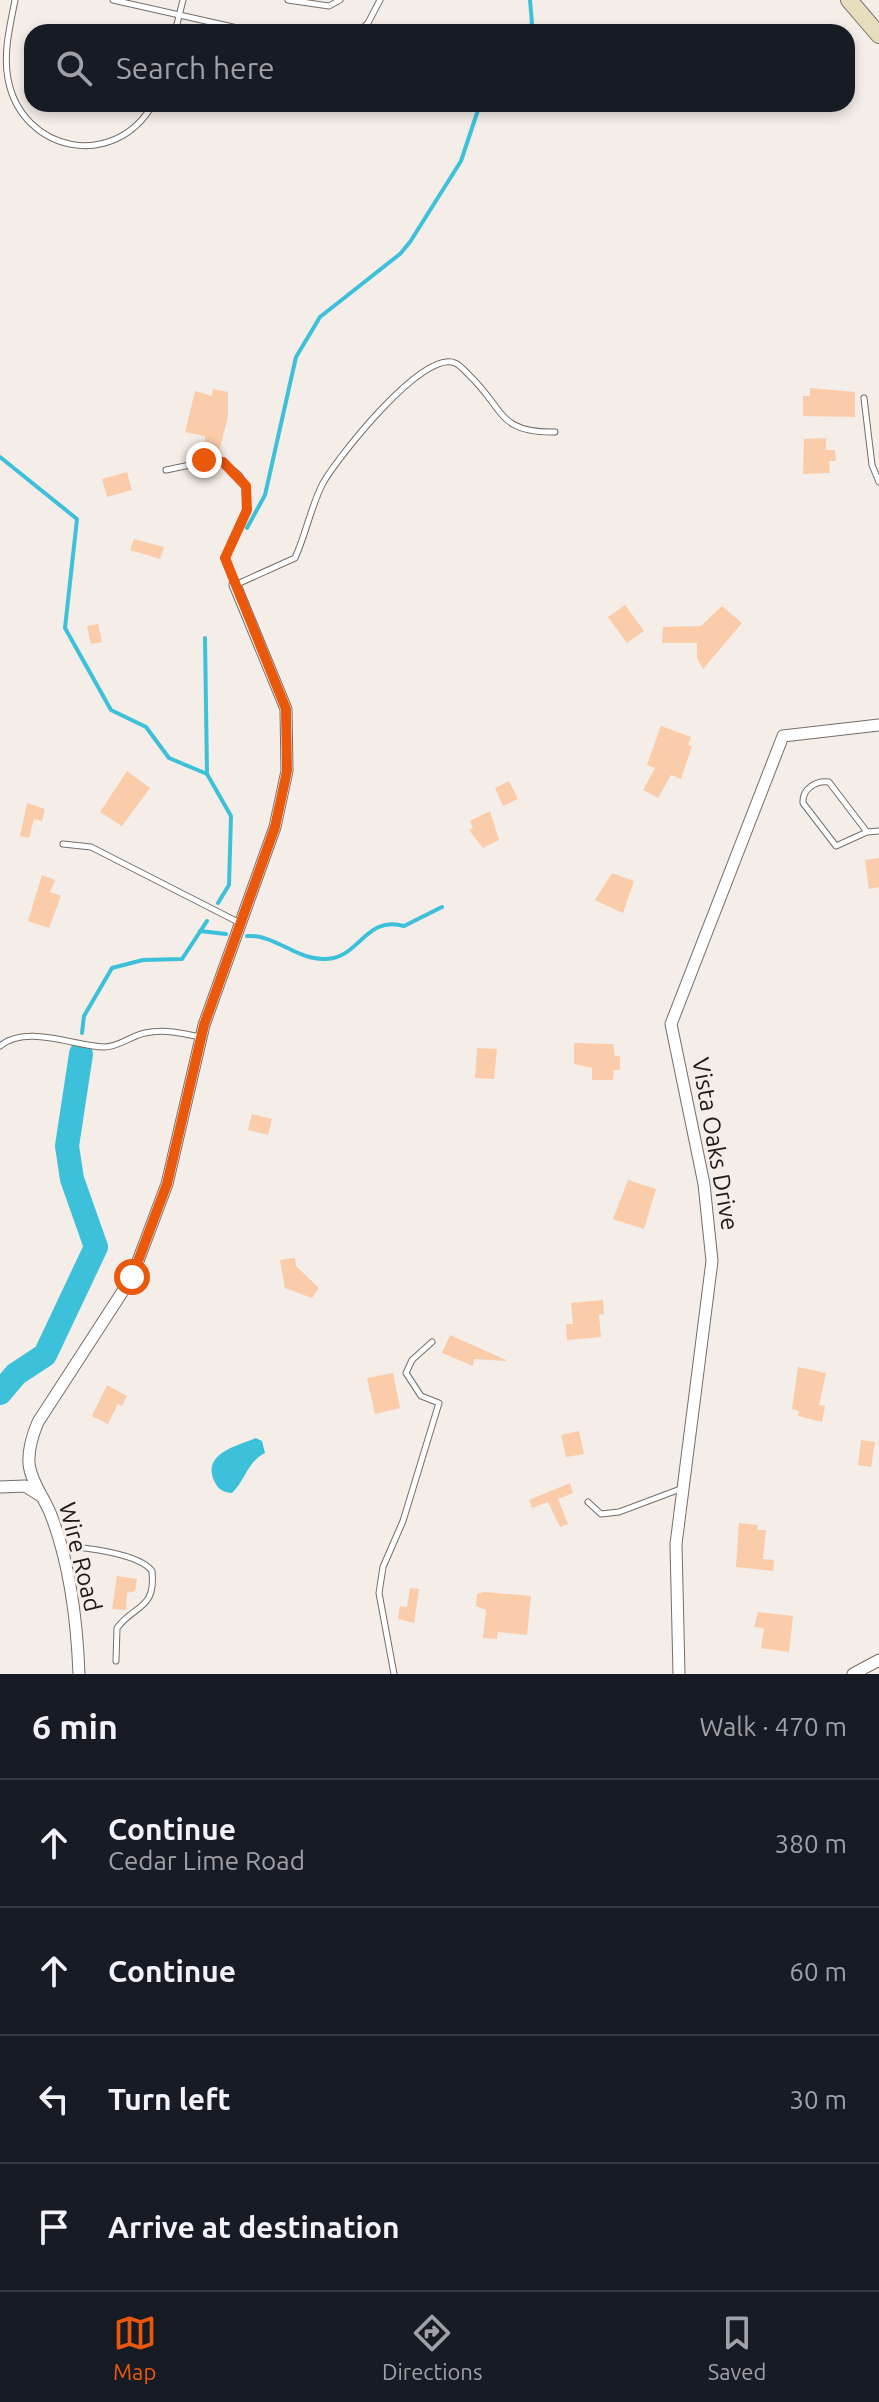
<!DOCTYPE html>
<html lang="en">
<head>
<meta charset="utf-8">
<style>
  body { margin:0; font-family:Ubuntu,sans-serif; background:#242831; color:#f1f3f6 }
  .stop { position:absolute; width:24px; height:24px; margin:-18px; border:6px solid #ea580c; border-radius:50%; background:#fff }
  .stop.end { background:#ea580c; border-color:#fff; box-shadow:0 2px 8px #0008 }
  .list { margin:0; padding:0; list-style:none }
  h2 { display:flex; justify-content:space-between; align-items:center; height:104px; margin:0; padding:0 32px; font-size:34px }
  h2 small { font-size:26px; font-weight:400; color:#9ea1a6 }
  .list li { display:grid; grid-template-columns:52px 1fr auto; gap:24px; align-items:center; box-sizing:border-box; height:128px; padding:0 32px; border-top:2px solid #363941 }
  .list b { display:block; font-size:30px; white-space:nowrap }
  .list p { margin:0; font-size:26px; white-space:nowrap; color:#9ea1a6 }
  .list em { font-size:26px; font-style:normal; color:#9ea1a6 }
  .icon { flex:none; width:44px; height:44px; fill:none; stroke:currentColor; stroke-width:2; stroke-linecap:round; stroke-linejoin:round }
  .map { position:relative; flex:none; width:879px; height:1674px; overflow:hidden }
  .search { position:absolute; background:#171b24; box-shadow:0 4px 12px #0003; left:24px; right:24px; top:24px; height:88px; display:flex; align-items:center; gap:20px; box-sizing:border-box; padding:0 28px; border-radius:24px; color:#9ea1a6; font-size:30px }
  .sheet { height:616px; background:#171b24 }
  nav { display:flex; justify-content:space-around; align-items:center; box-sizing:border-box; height:112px; border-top:2px solid #363941; background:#171b24; font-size:22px; color:#9ea1a6 }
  nav a { display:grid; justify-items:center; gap:4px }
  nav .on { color:#ea580c }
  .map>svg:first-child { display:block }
</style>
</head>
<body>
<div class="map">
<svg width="879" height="1674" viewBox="0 0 879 1674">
  <rect width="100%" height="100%" fill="#f5ede7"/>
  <path fill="#3dc0da" d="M256,1438L262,1441L265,1453C248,1461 245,1481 232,1493C221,1492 217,1488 213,1478C204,1453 239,1445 256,1438Z"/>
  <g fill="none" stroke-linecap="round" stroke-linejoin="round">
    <g stroke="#3dc0da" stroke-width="4">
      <path d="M528,32L532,23L530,0"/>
      <path d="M0,457L77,519L65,628L111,710L146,727L169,758L207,774L231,816L229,885L218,903"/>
      <path d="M247,528L265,495L296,357L320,317L400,254L410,242L461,161L480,104"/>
      <path d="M205,638L207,774"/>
      <path d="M200,931L226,934"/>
      <path d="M247,936C275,934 298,961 326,959C360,958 365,915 404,926L442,907"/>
      <path d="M82,1033L84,1016L112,968L143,960L182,959L207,921"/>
    </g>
    <path stroke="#3dc0da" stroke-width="24" d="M0,1393L16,1374L45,1355L96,1247L72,1179L67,1146L81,1054"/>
  </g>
  <g fill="#facca9">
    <path d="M810,388L855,392V417L803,416V396H810Z"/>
    <path d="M213,389L228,392V417L218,455L205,456V436L185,432L195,391L212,396Z"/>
    <path d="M826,438V450H835L836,461H829L830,473L803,474L804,439Z"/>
    <path d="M127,472L132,490L107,497L102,479Z"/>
    <path d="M134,539L164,547L160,559L130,550Z"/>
    <path d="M625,605L644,631L627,643L608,617Z"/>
    <path d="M722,606L742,623L703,669L697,658V643H662L663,627L701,626Z"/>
    <path d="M98,624L102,642L91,644L87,626Z"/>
    <path d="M661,726L691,737L688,745L692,746L681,779L671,775L658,798L643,790L655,768L647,765Z"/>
    <path d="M127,771L150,788L122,826L100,812Z"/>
    <path d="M509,781L518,799L503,806L495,788Z"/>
    <path d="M27,803L45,809L42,821L34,819L29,838L20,836Z"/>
    <path d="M490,811L499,840L483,848L469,830L473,828L470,821Z"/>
    <path d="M879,858V887L869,889L865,860Z"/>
    <path d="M612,873L634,881L623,913L595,900Z"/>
    <path d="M42,875L55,880L50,892L61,896L49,928L28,921Z"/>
    <path d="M574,1043L613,1044L615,1056H620V1070H614L613,1080H592V1068L574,1064Z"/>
    <path d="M477,1048L497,1049L494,1079L475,1078Z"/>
    <path d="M252,1114L272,1119L268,1135L248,1130Z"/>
    <path d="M628,1180L656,1189L644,1229L613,1219Z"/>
    <path d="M295,1258L296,1266L319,1288L312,1298L285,1288L280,1260Z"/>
    <path d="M603,1300L604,1314L599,1315L601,1337L567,1340L566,1324H573L571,1303Z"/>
    <path d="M450,1335L506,1360V1361L474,1359L473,1366L442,1353Z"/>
    <path d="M798,1367L826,1373L819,1405L825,1406L822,1422L798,1416L799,1411L792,1409Z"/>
    <path d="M393,1373L400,1408L375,1414L367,1378Z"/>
    <path d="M107,1385L127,1396L122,1406L118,1404L108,1424L92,1416Z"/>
    <path d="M579,1431L584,1454L566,1457L561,1435Z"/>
    <path d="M861,1440L875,1442L871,1467L858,1465Z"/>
    <path d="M570,1483L573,1493L558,1499L568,1524L560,1527L548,1502L532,1508L529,1500Z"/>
    <path d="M739,1523L758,1525L757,1530H766L763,1559L774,1560L773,1571L736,1567Z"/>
    <path d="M117,1576L137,1579L135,1591L127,1593L126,1610L112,1609Z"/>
    <path d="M410,1588L419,1589L414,1623L398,1619L400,1606L407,1607Z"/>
    <path d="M484,1592L531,1596L527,1635L498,1632L497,1639L483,1638L486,1610L476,1606L477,1594Z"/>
    <path d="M758,1612L793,1616L789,1652L761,1648L764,1628L754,1627Z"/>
  </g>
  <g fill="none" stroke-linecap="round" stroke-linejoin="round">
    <defs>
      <g id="lane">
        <path d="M15,0C10,26 3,53 8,79C22,153 115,171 153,104"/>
        <path d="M113,0L255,32"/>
        <path d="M288,0L329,6L340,0"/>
        <path d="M175,32L183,0"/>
        <path d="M358,32L368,23L380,0"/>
        <path d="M864,398L872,465L879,482"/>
        <path d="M166,470L214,460L223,462L239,475L246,486L247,510L225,558L235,585L295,558C306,534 311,506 323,483C338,457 423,349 455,363C460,365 465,371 469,375C505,409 497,433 555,432"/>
        <path d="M867,832L829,782C816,780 802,789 803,803L836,846L867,832L879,831"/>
        <path d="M63,844L91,847L240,923"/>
        <path d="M0,1046C27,1024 73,1046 104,1047C119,1047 130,1036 145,1033C164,1029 182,1033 200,1037"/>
        <path d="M588,1502L601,1514L619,1512L683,1488"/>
        <path d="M60,1546C82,1547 139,1553 152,1571C156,1610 135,1604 117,1628L116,1661"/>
        <path d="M394,1674L379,1593L383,1567L403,1521L439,1403L421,1396L406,1373L412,1360L432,1342"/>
      </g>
      <g id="street">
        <path d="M0,1487L25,1486L41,1496"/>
        <path d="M79,1674C77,1622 70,1564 51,1515C45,1499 31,1482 29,1464C28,1449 32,1436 38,1422L132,1277L167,1184L204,1025L275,827L287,771L286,709L235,585"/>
        <path d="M679,1674L676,1544L712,1261L704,1184L671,1024L783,736L879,725"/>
        <path d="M853,1674L879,1660"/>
      </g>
      <path id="secondary" d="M849,0L879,35"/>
    </defs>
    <use href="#lane" stroke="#756e69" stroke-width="7"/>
    <use href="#street" stroke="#756e69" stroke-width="13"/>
    <use href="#secondary" stroke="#756e69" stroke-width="18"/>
    <use href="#lane" stroke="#fff" stroke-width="5"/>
    <use href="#street" stroke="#fff" stroke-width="11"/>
    <use href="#secondary" stroke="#e6ddbc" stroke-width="16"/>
  </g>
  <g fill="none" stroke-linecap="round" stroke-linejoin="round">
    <path stroke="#ea580c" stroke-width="10" d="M132,1277L167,1184L204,1025L275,827L287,771L286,709L225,558L247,510L246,486L223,462L204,460"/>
  </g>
  <g text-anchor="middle" stroke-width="6" stroke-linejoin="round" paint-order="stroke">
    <g font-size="24" fill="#1c1a18" stroke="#f5ede7">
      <text transform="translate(715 1144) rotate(80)" y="8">Vista Oaks Drive</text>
      <text transform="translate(80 1557) rotate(76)" y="8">Wire Road</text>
    </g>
  </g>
</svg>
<div class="stop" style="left:132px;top:1277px"></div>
<div class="stop end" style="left:204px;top:460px"></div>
<div class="search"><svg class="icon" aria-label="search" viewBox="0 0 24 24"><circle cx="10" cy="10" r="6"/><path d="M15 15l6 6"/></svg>Search here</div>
</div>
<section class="sheet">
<h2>6 min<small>Walk · 470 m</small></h2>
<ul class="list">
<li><svg class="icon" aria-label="ahead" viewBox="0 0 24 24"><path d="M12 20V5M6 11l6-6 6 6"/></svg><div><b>Continue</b><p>Cedar Lime Road</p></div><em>380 m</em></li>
<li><svg class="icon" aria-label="ahead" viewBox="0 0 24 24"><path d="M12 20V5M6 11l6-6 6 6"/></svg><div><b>Continue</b></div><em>60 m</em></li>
<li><svg class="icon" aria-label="left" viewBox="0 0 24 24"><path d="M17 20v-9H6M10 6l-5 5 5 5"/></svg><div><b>Turn left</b></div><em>30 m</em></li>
<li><svg class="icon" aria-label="arrive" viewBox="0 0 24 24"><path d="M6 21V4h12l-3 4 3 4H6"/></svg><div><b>Arrive at destination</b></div></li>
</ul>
</section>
<nav>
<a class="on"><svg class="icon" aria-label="map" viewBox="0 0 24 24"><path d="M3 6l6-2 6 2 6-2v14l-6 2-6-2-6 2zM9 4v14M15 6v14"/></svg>Map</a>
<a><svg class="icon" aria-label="directions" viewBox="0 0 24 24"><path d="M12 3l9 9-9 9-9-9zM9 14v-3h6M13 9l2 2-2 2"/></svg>Directions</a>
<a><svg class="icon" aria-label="saved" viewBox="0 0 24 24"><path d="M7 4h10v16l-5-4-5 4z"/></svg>Saved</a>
</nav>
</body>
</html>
